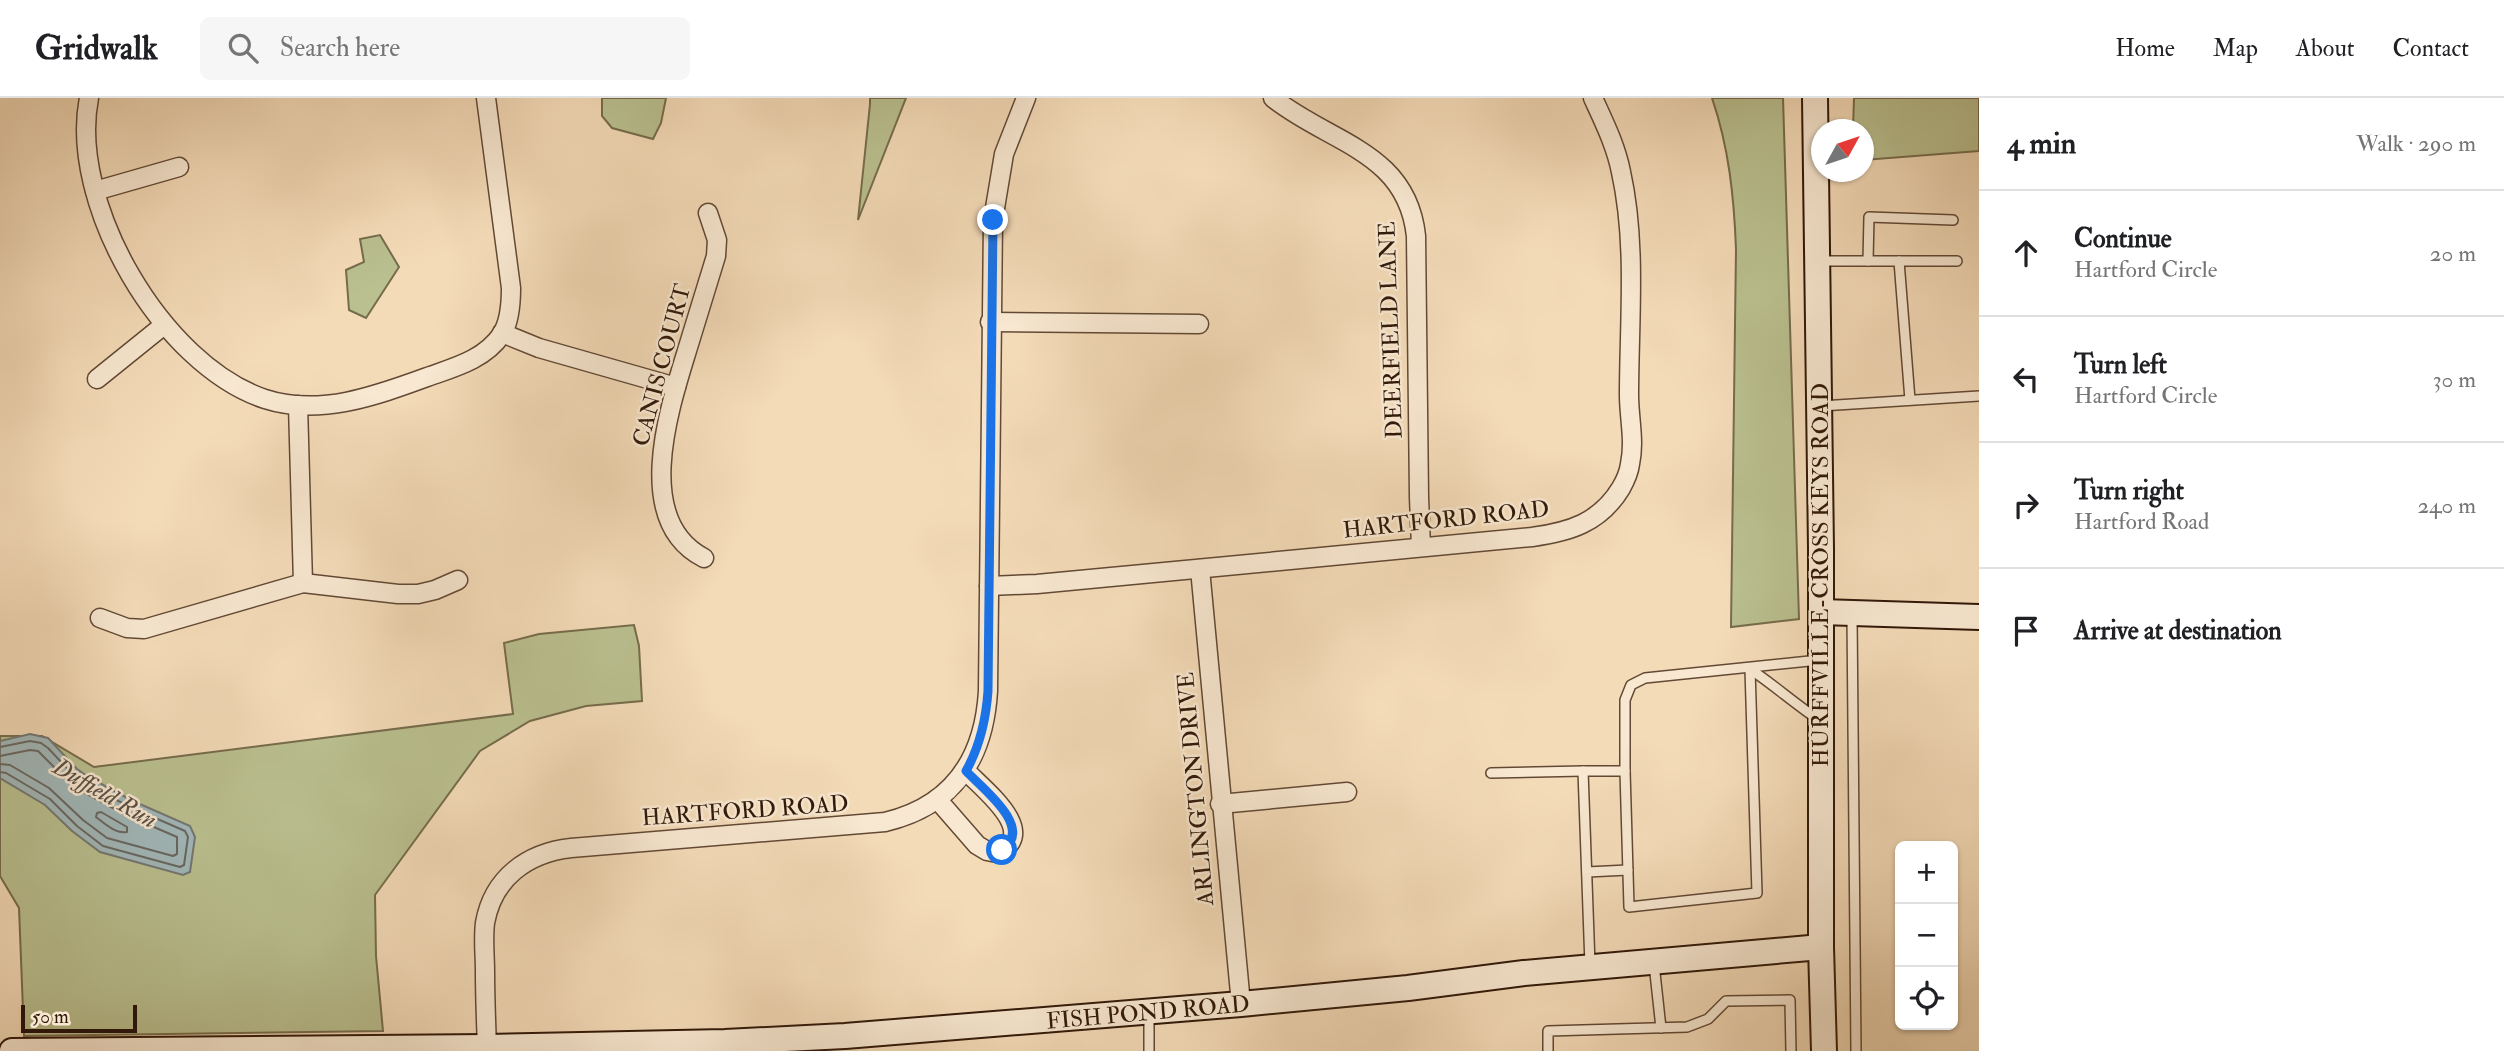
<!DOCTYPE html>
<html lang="en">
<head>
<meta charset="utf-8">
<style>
  body { margin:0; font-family:"IM FELL Double Pica",serif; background:#f6f6f6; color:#202124 }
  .controls { position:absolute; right:21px; bottom:21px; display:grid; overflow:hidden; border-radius:10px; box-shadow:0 2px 5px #0004 }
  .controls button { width:63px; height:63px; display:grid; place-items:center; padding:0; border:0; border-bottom:2px solid #e0e0e0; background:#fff; color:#202124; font:35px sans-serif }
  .compass { position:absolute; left:1811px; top:21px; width:63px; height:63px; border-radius:50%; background:#fff; box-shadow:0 2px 5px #0004; rotate:50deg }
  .scale { position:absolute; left:21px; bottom:18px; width:116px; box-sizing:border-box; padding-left:7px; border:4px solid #311809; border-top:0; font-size:19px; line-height:24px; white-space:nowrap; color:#311809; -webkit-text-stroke:5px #f8e8d1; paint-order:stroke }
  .stop { position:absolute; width:21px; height:21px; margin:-16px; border:5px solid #1a73e8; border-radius:50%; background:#fff }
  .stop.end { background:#1a73e8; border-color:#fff; box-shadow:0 2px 7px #0008 }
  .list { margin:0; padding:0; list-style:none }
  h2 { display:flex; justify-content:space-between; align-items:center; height:91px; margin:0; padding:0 28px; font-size:30px }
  h2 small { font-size:23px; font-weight:400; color:#757577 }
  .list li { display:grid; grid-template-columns:46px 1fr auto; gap:21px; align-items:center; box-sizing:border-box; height:126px; padding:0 28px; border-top:2px solid #e0e0e0 }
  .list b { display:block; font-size:26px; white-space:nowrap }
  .list p { margin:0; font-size:23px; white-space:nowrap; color:#757577 }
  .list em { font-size:23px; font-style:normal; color:#757577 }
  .icon { flex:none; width:38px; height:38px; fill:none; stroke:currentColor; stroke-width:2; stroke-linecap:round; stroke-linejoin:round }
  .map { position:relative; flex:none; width:1979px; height:953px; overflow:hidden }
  header { display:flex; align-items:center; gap:42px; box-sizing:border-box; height:98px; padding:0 35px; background:#fff; border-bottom:2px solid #e0e0e0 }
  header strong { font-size:33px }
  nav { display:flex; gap:38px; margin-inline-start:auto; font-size:24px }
  .search { width:490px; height:63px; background:#f6f6f6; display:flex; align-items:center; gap:18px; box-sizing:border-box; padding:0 24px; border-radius:10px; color:#757577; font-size:26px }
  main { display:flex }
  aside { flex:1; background:#fff }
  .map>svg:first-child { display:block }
</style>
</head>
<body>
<header>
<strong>Gridwalk</strong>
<div class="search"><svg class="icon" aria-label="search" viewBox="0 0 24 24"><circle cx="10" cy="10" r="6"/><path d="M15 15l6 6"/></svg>Search here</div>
<nav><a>Home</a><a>Map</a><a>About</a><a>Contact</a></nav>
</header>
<main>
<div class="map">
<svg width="1979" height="953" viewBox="0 0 1979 953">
  <rect width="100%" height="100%" fill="#f4dbb8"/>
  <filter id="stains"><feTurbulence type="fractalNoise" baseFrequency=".00286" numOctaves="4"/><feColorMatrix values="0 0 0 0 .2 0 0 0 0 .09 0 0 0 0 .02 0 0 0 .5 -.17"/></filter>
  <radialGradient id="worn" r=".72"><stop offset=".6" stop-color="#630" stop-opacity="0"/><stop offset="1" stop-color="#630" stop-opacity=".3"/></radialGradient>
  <g fill="#bac090" stroke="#766c4c" stroke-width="2">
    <path d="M602,0H666L661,25L653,41L612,30L602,18Z"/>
    <path d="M870,0H906L858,122L870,6Z"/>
    <path d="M1712,0H1783L1799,521L1731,529L1736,151C1734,99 1729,50 1712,0Z"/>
    <path d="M1854,0H1979V53L1864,62V32L1853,31Z"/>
    <path d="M380,137L399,169L366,220L349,212L346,172L364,164L360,141Z"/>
    <path d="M634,527L639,548L642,603L586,608L530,623L480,653L375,797L376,858L383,933L24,938L19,810L0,778V638H42L94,669L513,616L504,545L539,536Z"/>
  </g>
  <path fill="#a1b8ba" stroke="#747873" stroke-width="2" d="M30,636L48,640L77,671L90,680L133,703L190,728L195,739L190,774L183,777L100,754L72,733L45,707L0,680V643Z"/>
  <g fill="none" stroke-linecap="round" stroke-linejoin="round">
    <g stroke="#696862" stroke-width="2">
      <path d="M0,649L30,643L41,645L48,650L78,682L130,709L185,733L188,739L184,767L180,769L103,748L77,728L50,701L6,675L0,674"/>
      <path d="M0,658L30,652L38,653L74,689L126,717L177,739V756L173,758L107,740L83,722L49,690L10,667L0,666"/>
      <path d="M101,714L127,729V734C116,736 105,726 96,719L97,715Z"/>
    </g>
    <defs>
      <g id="lane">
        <path d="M1820,163H1899"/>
        <path d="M1868,163L1869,119L1953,122"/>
        <path d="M1910,302L1899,163H1957"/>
        <path d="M1821,308L1979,298"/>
        <path d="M1852,518L1856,953"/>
        <path d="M1750,571C1774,587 1795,606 1819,622"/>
        <path d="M1625,673L1629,809L1757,795L1750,571"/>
        <path d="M1491,675L1583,673"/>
        <path d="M1587,774L1628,772"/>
        <path d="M1654,866L1661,930"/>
        <path d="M1590,867L1583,673H1625V602L1631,587L1645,580L1819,562"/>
        <path d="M1149,915V953"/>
        <path d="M1548,953V933L1687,929L1708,921L1726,903L1790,902L1791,953"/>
      </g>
      <g id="street">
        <path d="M89,0C68,105 162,267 265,301C320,319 378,297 430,278C456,269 485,261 502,236C510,223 511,205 511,190L486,0"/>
        <path d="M1273,0C1329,45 1407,53 1416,138L1419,399L1421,449"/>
        <path d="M95,93L179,69"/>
        <path d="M990,224L1199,226"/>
        <path d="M502,235L539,250L676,289"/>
        <path d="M97,281L164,227"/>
        <path d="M298,307L303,485"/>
        <path d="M704,460C630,422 671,305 689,246C698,217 707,187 716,158L717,142L708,115"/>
        <path d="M1200,471L1241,906"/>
        <path d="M989,488L1037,486L1532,439C1569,434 1600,425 1621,390C1625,383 1629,374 1630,366C1635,343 1629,320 1629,297C1629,224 1637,146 1621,74C1616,48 1604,24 1593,0"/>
        <path d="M100,520L127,530L144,531L303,485L398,496H418L435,492L458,482"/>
        <path d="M937,701L977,747L987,753L997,755C1041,735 983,691 966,673"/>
        <path d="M1220,706L1347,694"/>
        <path d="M487,949C486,924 485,899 485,874C485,858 483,841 485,825C493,780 527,755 571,750L885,724C953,708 984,661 988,593L993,122L1004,56L1026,0"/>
      </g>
      <g id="secondary">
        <path d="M1815,0L1821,451V849L1824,953"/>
        <path d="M1821,514L1979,519"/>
        <path d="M12,953L487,949L725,944L845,938L1241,906L1408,890L1524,875L1821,849"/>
      </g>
    </defs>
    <use href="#lane" stroke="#624935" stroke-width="12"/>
    <use href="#street" stroke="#624935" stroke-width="21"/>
    <use href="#secondary" stroke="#311809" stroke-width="28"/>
    <use href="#lane" stroke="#f8e8d1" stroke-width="9"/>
    <use href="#street" stroke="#f8e8d1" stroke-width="18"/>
    <use href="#secondary" stroke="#f8e8d1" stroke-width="24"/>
  </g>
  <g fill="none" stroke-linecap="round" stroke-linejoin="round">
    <path stroke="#1a73e8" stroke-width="9" d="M993,122L988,593C986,622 980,648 966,673C982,690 1035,730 1002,752"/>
  </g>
  <g text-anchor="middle" stroke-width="5" stroke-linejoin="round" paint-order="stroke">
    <g font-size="23" fill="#311809" stroke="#f8e8d1">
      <text transform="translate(1390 232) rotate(-92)" y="8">DEERFIELD LANE</text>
      <text transform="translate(661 267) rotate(-75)" y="8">CANIS COURT</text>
      <text transform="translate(1446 421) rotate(-6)" y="8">HARTFORD ROAD</text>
      <text transform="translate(1820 477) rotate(-90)" y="8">HURFFVILLE-CROSS KEYS ROAD</text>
      <text transform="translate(1195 691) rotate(-95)" y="8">ARLINGTON DRIVE</text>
      <text transform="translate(745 712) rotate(-4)" y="8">HARTFORD ROAD</text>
      <text transform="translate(1148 914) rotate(-5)" y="8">FISH POND ROAD</text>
    </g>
    <g font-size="24" font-style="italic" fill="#585047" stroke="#f8e8d1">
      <text transform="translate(105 695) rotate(30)" y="8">Duffield Run</text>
    </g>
  </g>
  <rect width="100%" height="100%" filter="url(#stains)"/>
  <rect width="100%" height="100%" fill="url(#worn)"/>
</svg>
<div class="controls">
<button>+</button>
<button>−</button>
<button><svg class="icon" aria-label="locate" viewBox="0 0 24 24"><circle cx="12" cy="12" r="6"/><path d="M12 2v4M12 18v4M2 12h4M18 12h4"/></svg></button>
</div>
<svg class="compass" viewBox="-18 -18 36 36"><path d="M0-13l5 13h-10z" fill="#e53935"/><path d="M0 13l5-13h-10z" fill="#757577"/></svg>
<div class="scale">50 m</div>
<div class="stop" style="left:1002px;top:752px"></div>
<div class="stop end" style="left:993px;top:122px"></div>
</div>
<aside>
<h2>4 min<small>Walk · 290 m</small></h2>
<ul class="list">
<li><svg class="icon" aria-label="ahead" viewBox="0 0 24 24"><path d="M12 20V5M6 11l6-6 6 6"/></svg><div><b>Continue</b><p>Hartford Circle</p></div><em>20 m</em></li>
<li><svg class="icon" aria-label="left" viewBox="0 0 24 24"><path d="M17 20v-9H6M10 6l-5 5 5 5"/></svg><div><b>Turn left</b><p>Hartford Circle</p></div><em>30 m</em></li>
<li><svg class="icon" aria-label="right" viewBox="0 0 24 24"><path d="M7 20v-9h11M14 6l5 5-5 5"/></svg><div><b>Turn right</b><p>Hartford Road</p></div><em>240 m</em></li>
<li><svg class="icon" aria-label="arrive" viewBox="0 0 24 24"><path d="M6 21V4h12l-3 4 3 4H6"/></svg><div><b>Arrive at destination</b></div></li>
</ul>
</aside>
</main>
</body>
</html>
